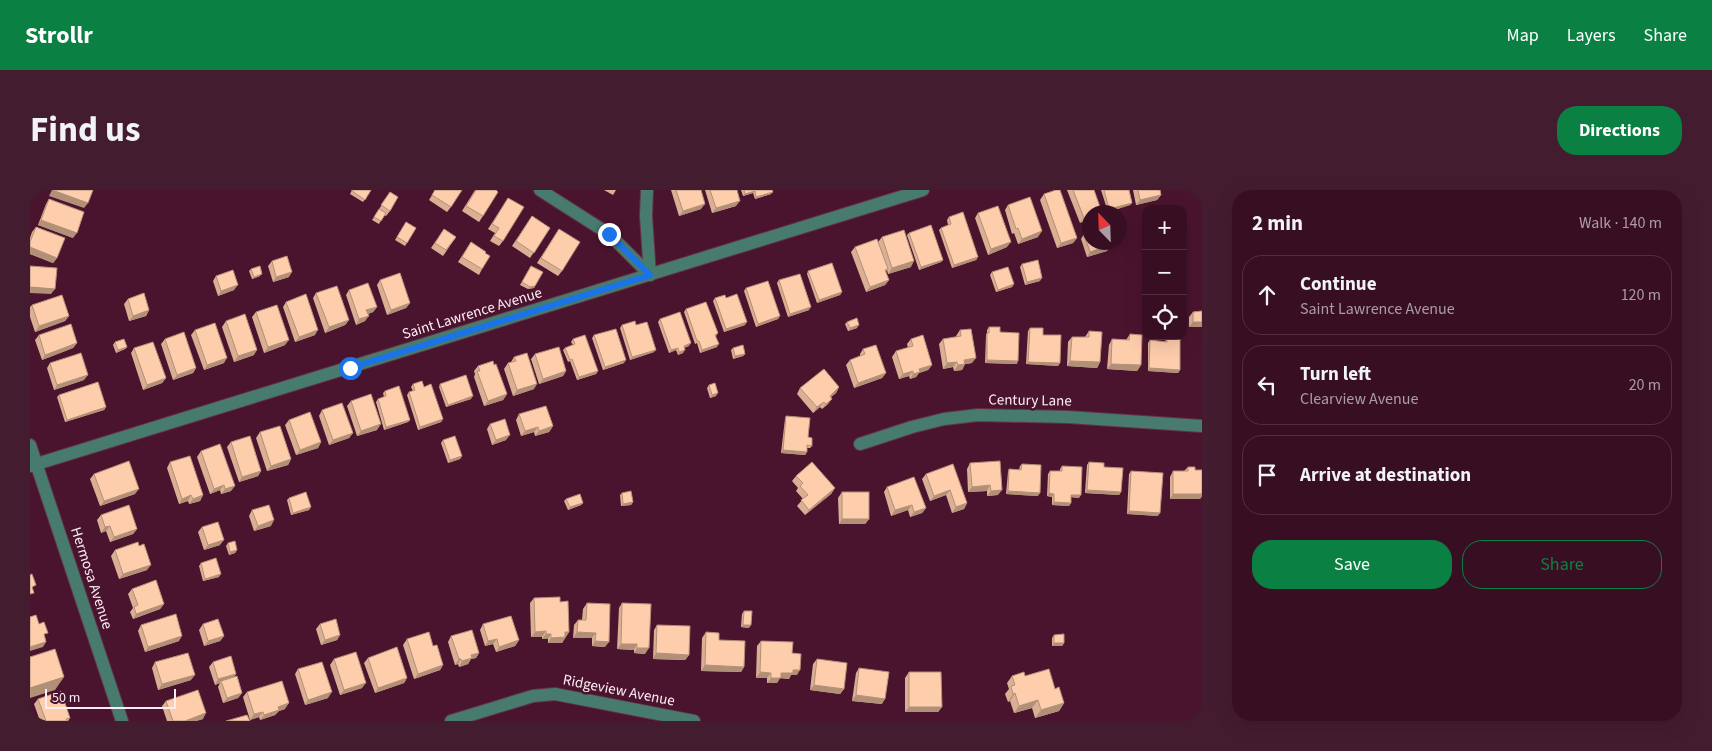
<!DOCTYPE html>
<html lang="en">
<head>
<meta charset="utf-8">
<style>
  body { margin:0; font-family:"Source Sans 3",sans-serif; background:#431d2f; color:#f1f3f6 }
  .controls { position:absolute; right:15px; top:15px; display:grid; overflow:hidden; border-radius:10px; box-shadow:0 5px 20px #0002 }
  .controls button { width:45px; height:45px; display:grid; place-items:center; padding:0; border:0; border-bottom:1px solid #522f40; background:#380f22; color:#f1f3f6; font:25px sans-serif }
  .compass { position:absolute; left:1052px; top:15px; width:45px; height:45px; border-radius:50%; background:#380f22; box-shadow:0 5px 20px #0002; rotate:337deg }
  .scale { position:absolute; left:15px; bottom:12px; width:131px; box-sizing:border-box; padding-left:5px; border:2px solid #fcedf2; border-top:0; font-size:14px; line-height:18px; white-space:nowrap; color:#fcedf2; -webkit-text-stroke:4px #4b142e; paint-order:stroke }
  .stop { position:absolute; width:15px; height:15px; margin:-11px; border:4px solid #1a73e8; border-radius:50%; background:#fff }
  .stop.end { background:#1a73e8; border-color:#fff; box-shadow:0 1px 5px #0008 }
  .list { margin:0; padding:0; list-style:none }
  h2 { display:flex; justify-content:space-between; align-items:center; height:65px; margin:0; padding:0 20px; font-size:21px }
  h2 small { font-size:16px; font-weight:400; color:#ab9ca5 }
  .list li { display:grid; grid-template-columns:32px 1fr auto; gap:15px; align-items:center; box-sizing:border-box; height:80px; margin:0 10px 10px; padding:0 10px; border:1px solid #522f40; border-radius:20px }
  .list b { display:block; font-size:19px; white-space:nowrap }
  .list p { margin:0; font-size:16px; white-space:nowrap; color:#ab9ca5 }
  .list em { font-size:16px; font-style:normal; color:#ab9ca5 }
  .actions { display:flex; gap:10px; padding:15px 20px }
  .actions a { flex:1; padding:11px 0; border:1px solid #0b8043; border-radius:20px; text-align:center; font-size:18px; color:#0b8043 }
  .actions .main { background:#0b8043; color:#fff }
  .icon { flex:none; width:28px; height:28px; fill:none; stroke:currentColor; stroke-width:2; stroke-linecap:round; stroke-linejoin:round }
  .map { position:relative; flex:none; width:1172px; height:531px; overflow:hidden; border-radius:20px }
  header { display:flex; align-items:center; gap:30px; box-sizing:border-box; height:70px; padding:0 25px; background:#0b8043; color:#fff }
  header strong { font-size:24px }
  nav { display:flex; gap:28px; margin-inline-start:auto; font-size:18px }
  .intro { display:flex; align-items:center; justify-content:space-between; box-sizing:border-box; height:120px; padding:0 30px }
  h1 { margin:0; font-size:35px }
  .button { padding:12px 22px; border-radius:20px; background:#0b8043; color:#fff; font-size:18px; font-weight:700 }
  main { display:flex; gap:30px; padding:0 30px }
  aside { flex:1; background:#380f22; border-radius:20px; box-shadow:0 5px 20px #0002 }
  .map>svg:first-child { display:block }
</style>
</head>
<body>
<header>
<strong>Strollr</strong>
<nav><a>Map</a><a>Layers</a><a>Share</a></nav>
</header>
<div class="intro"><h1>Find us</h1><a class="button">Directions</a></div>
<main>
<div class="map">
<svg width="1172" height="531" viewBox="0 0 1172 531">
  <rect width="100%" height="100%" fill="#4b142e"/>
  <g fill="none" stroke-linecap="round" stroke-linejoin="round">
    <defs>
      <g id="street">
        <path d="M510,0L579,44L620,85"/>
        <path d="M617,0L616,26L620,85"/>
        <path d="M830,254L882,237L914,229L948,225L1038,227L1172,236"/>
        <path d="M0,255L92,531"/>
        <path d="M0,276L893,0"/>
        <path d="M421,531L503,506L525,504L664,531"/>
      </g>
    </defs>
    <use href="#street" stroke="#643249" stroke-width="14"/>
    <use href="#street" stroke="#467b6d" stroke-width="12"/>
  </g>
  <g fill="#dab094">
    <path d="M322,0H341L333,12L320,4Z"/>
    <path d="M405,0L421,17L417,22L399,10Z"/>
    <path d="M445,0L453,26L449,32L432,21Z"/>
    <path d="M574,0H586L583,5Z"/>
    <path d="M641,0H671V19L649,26Z"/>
    <path d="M675,0H707L706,16L682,23Z"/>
    <path d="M711,0H742L741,4L725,9L723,3L713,6Z"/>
    <path d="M1037,0H1064L1070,17L1050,33Z"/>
    <path d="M1071,0H1099L1102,13L1100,15L1078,22Z"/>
    <path d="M1103,0H1130L1131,5L1127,10L1106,15Z"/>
    <path d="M360,2V21L356,26L354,25L349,34L342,30Z"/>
    <path d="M1014,4L1047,48L1043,53L1027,58L1010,10Z"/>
    <path d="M478,8L473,51L469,56L460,51L465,43L458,39Z"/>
    <path d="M19,9L43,48L8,35L16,14Z"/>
    <path d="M978,15L1008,47L988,54L984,43L982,44L975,20Z"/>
    <path d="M948,23L977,57L958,65L945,28Z"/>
    <path d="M502,26L520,38L500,68L482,56Z"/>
    <path d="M919,27L948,67L946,70L922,78L909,40L911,38L918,35L917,30Z"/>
    <path d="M376,32L386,38L375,56L365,50Z"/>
    <path d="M6,37L27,68L23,73L0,64V48L2,42Z"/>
    <path d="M414,39L426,47L413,66L401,58Z"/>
    <path d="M529,39L532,81L528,86L507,73Z"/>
    <path d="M879,43L913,70L911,72L889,80L877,45Z"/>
    <path d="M1054,44L1080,55L1077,61L1057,67L1051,49Z"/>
    <path d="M852,47L881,77L858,84L857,80L856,82L859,90L855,95L836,102L821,62L825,57L848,52Z"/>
    <path d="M441,52L455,63L452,79L449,85L428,72Z"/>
    <path d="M242,71L259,87L243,92L238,76Z"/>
    <path d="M992,74L1010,91L995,95L990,77Z"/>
    <path d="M501,76L505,96L504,98L498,99L490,95Z"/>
    <path d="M221,79L230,86L222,89L219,81Z"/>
    <path d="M778,81L812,102L810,105L787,113L777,84Z"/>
    <path d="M962,82L984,94L982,97L966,102L960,85Z"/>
    <path d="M186,86L204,100L188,106L183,91Z"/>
    <path d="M350,90L380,113L376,118L357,125L347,95Z"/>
    <path d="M749,90L779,120L758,127L747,93Z"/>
    <path d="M716,98L750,126L748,129L726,137L714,101Z"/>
    <path d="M319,100L347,117L343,122L338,124L335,131L326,135L316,105Z"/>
    <path d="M286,103L319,130L315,135L295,143L283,108Z"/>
    <path d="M685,108H696L715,135L694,142L683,111Z"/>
    <path d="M98,109L119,120L116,126L99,131L94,114Z"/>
    <path d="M256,112L285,145L265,152L253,117Z"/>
    <path d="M2,115L39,126L35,131L5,142L0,127V117Z"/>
    <path d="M656,119L688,143L686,146L687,157L670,163L667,153L665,154L654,122Z"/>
    <path d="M1172,121V137H1159V127L1163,122Z"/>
    <path d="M226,122L255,155L234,163L222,127Z"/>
    <path d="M630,129L659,156L654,158L653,163L648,165L646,160L639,163L628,132Z"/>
    <path d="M196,131L224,165L204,172L192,137Z"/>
    <path d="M817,132L827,138L818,141L815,134Z"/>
    <path d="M592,135H606L624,162L600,170L590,138Z"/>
    <path d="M959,137L970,142L987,174L955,173L956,145L957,143V140Z"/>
    <path d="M1000,138L1013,145L1030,173L1028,176L996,174L998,141Z"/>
    <path d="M165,140L194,173L174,180L161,145Z"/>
    <path d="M930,140L942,173L935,174L932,180L924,181L923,177L913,179L909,154L913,149L926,147V146Z"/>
    <path d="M1059,141L1070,172L1067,178L1037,176L1038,152L1042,147H1055Z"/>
    <path d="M1100,144L1111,175L1107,181L1077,179L1079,155L1082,149L1096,150Z"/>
    <path d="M9,145L47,153L43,158L12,170L5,150Z"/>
    <path d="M564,145L594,173L573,180L562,148Z"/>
    <path d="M1137,146H1150V180L1148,183L1118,181V153L1120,150L1135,152L1136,148Z"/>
    <path d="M135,149L166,178L163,183L143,190L131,154Z"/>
    <path d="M543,149L568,181L566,184L547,190L540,171L538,172L533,160L535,158L543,155L541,152Z"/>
    <path d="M881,149L902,175L898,180L889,183L886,187L880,189L879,186L869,189L862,167L866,161L878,158L877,154Z"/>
    <path d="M85,152L97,157L95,159L86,163L83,155Z"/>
    <path d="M104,158L136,188L132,193L113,200L101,163Z"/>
    <path d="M703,158L715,164L713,166L703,169L701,160Z"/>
    <path d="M833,159L856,183L852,188L824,198L816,175L820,170L830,166V164Z"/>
    <path d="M505,164L536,181L533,186L509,194L501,169Z"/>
    <path d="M484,167L504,199L483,206L474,179L478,173L481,172Z"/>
    <path d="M20,173L54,190L24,200L17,178Z"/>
    <path d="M448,176L477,204L473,210L454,216L444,187L445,184L444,181Z"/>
    <path d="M383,194L394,197L413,229L411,232L388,240L377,205L379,202L383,201L381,197Z"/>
    <path d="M410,194L441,209L416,217L409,197Z"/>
    <path d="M679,195L686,206L680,208L677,198Z"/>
    <path d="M809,197L806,203L801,207L798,214L792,219L790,217L783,223L767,204L770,198Z"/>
    <path d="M355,201L380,230L378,232L354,240L346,212L348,209L354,207L353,203Z"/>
    <path d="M29,205L76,217L74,220L35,232L27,207Z"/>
    <path d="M321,211L347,240L327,246L317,216Z"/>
    <path d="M292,220L323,243L319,248L299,255L289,226Z"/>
    <path d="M489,224L523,236L519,242L505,246L504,242L491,246L486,230Z"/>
    <path d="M756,226L778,247L782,256L780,258H777V262L775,265L751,263L755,229Z"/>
    <path d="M259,230L291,252L288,258L266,265L255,235Z"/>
    <path d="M460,234L476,250L462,255L457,239Z"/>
    <path d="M230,242L261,269L258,275L237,281L226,248Z"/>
    <path d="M413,250L432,266L430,269L418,273L411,253Z"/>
    <path d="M201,252L231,281L228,286L209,292L197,257Z"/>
    <path d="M171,261L201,301L191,304L190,300L180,304L167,267Z"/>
    <path d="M140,272L173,305L170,311L159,314L158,311L149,314L137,278Z"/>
    <path d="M1059,272L1074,277L1091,302L1089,305L1055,303L1057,275Z"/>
    <path d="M940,273L968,305L957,306V301L938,302L937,279Z"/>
    <path d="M992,274L1008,306L976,304L978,282L979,279L989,280L990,276Z"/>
    <path d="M1032,276L1049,308L1041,307V313L1039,316L1022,315V307L1017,306L1018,284L1020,281H1030V279Z"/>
    <path d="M1158,277L1165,280H1172V306L1170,309H1140V287L1143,281H1154Z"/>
    <path d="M1101,281L1128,326L1097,324L1099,284Z"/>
    <path d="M64,284L105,304L70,316L60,289Z"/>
    <path d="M896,284L937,313L934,319L922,323L916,305L900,311L892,289Z"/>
    <path d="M766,286L805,298L801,304L775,325L767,316L773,309L766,301L768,298L762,291Z"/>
    <path d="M857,297L896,318L892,323L880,327L878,320L861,326L854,302Z"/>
    <path d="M812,302L839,329L835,334H809L808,308Z"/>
    <path d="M592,303L603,312L601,315L591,316L590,305Z"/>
    <path d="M259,308L281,317L279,320L261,325L257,310Z"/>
    <path d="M536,309L553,313L551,315L538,320L534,311Z"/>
    <path d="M222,320L241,336L224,341L219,326Z"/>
    <path d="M71,325L107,339L103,344L80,352L76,341L71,343L67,330Z"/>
    <path d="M172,337L190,355L174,360L168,342Z"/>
    <path d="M198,353L207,360L205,363L199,365L196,356Z"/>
    <path d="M85,360L117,380L89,389L81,366Z"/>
    <path d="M171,373L189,387L173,391L169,376Z"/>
    <path d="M102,399L134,414L130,419L103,429L100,422L103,418L98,404Z"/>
    <path d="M504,408L530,412L539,442L532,453H518V449H512V447H501L500,413Z"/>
    <path d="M557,413L575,457L562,456V448H543L544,435L548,430H552L553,419Z"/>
    <path d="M592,413L615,464L604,463V460L587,459L589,418Z"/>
    <path d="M714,421L719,438L711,437L712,424Z"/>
    <path d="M173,434L194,446L190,451L174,456L169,440Z"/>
    <path d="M290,434L310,445L307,450L291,455L286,439Z"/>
    <path d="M453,434L489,450L485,456L466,462L463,454L455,456L450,440Z"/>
    <path d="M111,435L149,451L115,462L108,441Z"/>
    <path d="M627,435L659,465L655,470L623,469L624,440Z"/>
    <path d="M676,442L689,450L714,477L711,482L671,481L672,448Z"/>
    <path d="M1024,445L1034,453L1032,456H1022V448Z"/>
    <path d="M421,446L449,463L446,468L441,469L438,474L429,477L428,474L425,475L418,452Z"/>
    <path d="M377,449L403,456L413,475L410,480L384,489L373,455Z"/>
    <path d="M731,451L762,463L767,485H761L759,489L750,488L747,493H737V488H726L727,456Z"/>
    <path d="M338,468L377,488L374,493L345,503L334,473Z"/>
    <path d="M304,469L332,498L310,505L300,475Z"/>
    <path d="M787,469L814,499L810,504L780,500L783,474Z"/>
    <path d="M125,472L161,490L128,500L122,478Z"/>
    <path d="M183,472L206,484L204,487L212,503L208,508L193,513L188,497L190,493L185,495L179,477Z"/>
    <path d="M829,478L852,514L822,511L826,483Z"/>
    <path d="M268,479L298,508L275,515L265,484Z"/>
    <path d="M879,482L912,517L908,522H875V488Z"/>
    <path d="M982,486H995L1025,499L1034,513L1029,521L1005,528L1002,518L984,523L980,511L978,512L975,504L979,499L977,493Z"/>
    <path d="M217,502L255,519L249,521L245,525L230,530L229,527L220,530L213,507Z"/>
    <path d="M8,509L40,528L38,531H10L4,514Z"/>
    <path d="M136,511L173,529L166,531H137L132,516Z"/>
  </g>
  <g fill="#b29078">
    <path d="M22,0L58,13L54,18L19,6Z"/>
    <path d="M725,1L723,3L713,6L715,4Z"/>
    <path d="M743,2L741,4L725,9L726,7Z"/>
    <path d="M1131,5L1127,10L1106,15L1110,10Z"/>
    <path d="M710,11L706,16L682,23L686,18Z"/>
    <path d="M1102,13L1100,15L1078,22L1079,19Z"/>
    <path d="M675,14L671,19L649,26L653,21Z"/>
    <path d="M1060,26V30L1050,33L1054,28Z"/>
    <path d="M11,30L47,43L43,48L8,35Z"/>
    <path d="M1012,41L1008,47L988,54L992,49Z"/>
    <path d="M1047,48L1043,53L1027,58L1031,53Z"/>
    <path d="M981,52L977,57L958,65L961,59Z"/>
    <path d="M1080,55L1077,61L1057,67L1060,62Z"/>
    <path d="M0,57L27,68L23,73L0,64Z"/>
    <path d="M948,67L946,70L922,78L924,75Z"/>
    <path d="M913,70L911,72L889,80L891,77Z"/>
    <path d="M884,71L881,77L858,84L862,78Z"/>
    <path d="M262,82L259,87L243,92L246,87Z"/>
    <path d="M232,84L230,86L222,89L224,87Z"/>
    <path d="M1012,88L1010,91L995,95L997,92Z"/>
    <path d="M859,90L855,95L836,102L840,97Z"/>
    <path d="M984,94L982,97L966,102L968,100Z"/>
    <path d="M208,95L204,100L188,106L191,101Z"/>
    <path d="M505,96L504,98L498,99L500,97Z"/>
    <path d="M0,97L25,99L21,104L0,103Z"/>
    <path d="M812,102L810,105L787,113L789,110Z"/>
    <path d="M380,113L376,118L357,125L361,120Z"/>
    <path d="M347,117L343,122L333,126L336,120Z"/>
    <path d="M781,117L779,120L758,127L760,124Z"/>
    <path d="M119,120L116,126L99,131L103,126Z"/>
    <path d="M39,126L35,131L5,142L9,136Z"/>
    <path d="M339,126L335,131L326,135L329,129Z"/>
    <path d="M750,126L748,129L726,137L728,134Z"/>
    <path d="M319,130L315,135L295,143L299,137Z"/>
    <path d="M717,132L715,135L694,142L696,139Z"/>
    <path d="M1163,132H1172V137H1159Z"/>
    <path d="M829,135L827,138L818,141L820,138Z"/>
    <path d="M288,140L285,145L265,152L269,147Z"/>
    <path d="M259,150L255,155L234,163L238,157Z"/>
    <path d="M47,153L43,158L12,170L15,165Z"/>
    <path d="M661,153L659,156L652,158L654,156Z"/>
    <path d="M689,154L687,157L670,163L672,160Z"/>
    <path d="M97,157L95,159L86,163L88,160Z"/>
    <path d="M648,158L646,160L639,163L641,160Z"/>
    <path d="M227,160L224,165L204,172L208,166Z"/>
    <path d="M626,160L624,162L600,170L602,167Z"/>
    <path d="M655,160L653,163L648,165L649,162Z"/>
    <path d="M715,164L713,166L703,169L705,166Z"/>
    <path d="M197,168L194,173L174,180L177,175Z"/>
    <path d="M946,168L942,173L931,175L934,170Z"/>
    <path d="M596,170L594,173L573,180L575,177Z"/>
    <path d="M957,170L988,171L987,174L955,173Z"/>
    <path d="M1040,171L1070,172L1067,178L1037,176Z"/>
    <path d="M927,172L923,177L913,179L917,173Z"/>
    <path d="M998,172L1030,173L1028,176L996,174Z"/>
    <path d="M935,174L932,180L924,181L928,175Z"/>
    <path d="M1081,174L1111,175L1107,181L1077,179Z"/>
    <path d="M902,175L898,180L889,183L886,187L880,189L883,184L889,179Z"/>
    <path d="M166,178L163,183L143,190L147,185Z"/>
    <path d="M1119,178L1150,180L1148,183L1118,181Z"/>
    <path d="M536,181L533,186L509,194L513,189Z"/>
    <path d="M568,181L566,184L547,190L549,187Z"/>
    <path d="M883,181L879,186L869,189L873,184Z"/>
    <path d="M856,183L852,188L824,198L828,193Z"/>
    <path d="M58,185L54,190L24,200L27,195Z"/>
    <path d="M136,188L132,193L113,200L117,195Z"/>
    <path d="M507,194L504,199L483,206L487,200Z"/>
    <path d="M809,197L806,203L796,211L800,206Z"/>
    <path d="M688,203L686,206L680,208L682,205Z"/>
    <path d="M477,204L473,210L454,216L458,211Z"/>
    <path d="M443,206L441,209L416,217L418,215Z"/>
    <path d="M802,209L798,214L792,219L796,214Z"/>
    <path d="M794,212L790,217L783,223L787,217Z"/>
    <path d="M76,217L74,220L35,232L37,230Z"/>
    <path d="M413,229L411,232L388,240L390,237Z"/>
    <path d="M380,230L378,232L354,240L356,237Z"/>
    <path d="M351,234L347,240L327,246L331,241Z"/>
    <path d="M523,236L519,242L505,246L509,241Z"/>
    <path d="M508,237L504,242L491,246L495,241Z"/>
    <path d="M323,243L319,248L299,255L303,250Z"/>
    <path d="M480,245L476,250L462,255L466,250Z"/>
    <path d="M291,252L288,258L266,265L270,260Z"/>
    <path d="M753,260L777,262L775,265L751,263Z"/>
    <path d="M432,266L430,269L418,273L420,270Z"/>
    <path d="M261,269L258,275L237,281L241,276Z"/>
    <path d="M231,281L228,286L209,292L212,287Z"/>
    <path d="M194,295L190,300L180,304L184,299Z"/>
    <path d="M960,295L957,301L938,302L942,297Z"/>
    <path d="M205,296L201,301L191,304L195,299Z"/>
    <path d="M805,298L801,304L775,325L779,320Z"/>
    <path d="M109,299L105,304L70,316L74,311Z"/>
    <path d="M920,300L916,305L900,311L904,306Z"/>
    <path d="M972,300L968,305L957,306L961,301Z"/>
    <path d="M1057,300L1091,302L1089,305L1055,303Z"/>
    <path d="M978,301L1010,303L1008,306L976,304Z"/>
    <path d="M1019,303L1024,304L1022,307L1017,306Z"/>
    <path d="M1143,304H1172V306L1170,309H1140Z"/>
    <path d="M161,305L158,311L149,314L152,309Z"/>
    <path d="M173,305L170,311L159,314L163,309Z"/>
    <path d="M1041,305H1051L1049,308L1039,307Z"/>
    <path d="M603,312L601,315L591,316L593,314Z"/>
    <path d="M1024,312L1041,313L1039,316L1022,315Z"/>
    <path d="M553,313L551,315L538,320L540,317Z"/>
    <path d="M937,313L934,319L922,323L926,317Z"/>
    <path d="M882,315L878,320L861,326L865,320Z"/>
    <path d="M281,317L279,320L261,325L263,323Z"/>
    <path d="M896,318L892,323L880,327L884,322Z"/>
    <path d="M1099,321L1130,323L1128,326L1097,324Z"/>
    <path d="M812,329H839L835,334H809Z"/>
    <path d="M244,330L241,336L224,341L228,336Z"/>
    <path d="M80,336L76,341L71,343L75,337Z"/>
    <path d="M107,339L103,344L80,352L84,347Z"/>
    <path d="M194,350L190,355L174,360L178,355Z"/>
    <path d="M207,360L205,363L199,365L200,362Z"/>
    <path d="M121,375L117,380L89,389L93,384Z"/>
    <path d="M191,384L189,387L173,391L175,389Z"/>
    <path d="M134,414L130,419L103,429L106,424Z"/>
    <path d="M713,435H721L719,438L711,437Z"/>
    <path d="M516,441L512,447H501L505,442Z"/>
    <path d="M535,442H539L532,453H518L521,448Z"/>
    <path d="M547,442L566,443L562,448H543Z"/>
    <path d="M516,444H521L518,449H512Z"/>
    <path d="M310,445L307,450L291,455L295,450Z"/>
    <path d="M152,446L149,451L115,462L118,457Z"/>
    <path d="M194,446L190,451L174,456L178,451Z"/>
    <path d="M467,449L463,454L455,456L458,451Z"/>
    <path d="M489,450L485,456L466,462L469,457Z"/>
    <path d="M565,451L579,452L575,457L562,456Z"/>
    <path d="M16,452L13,457L0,461V457Z"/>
    <path d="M1024,453H1034L1032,456H1022Z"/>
    <path d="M591,454H607L604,460L587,459Z"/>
    <path d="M607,458H619L615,464L604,463Z"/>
    <path d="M449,463L446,468L441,469L438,474L429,477L432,471L441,465Z"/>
    <path d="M626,463L659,465L655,470L623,469Z"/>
    <path d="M429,469H431L428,474L425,475Z"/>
    <path d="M413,475L410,480L384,489L388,484Z"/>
    <path d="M675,475L714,477L711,482L671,481Z"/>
    <path d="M763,480H770L767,485H761L759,489L750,488L747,493H737L741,488L751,483Z"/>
    <path d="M730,482L741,483L737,488H726Z"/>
    <path d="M206,484L202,489L191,491L190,493L185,495L188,489Z"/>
    <path d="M165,485L161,490L128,500L132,494Z"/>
    <path d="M34,487L25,500L0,508V498Z"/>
    <path d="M377,488L374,493L345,503L348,498Z"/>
    <path d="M336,493L332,498L310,505L314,500Z"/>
    <path d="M784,495L814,499L810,504L780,500Z"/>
    <path d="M302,502L298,508L275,515L278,510Z"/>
    <path d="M212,503L208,508L193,513L197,508Z"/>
    <path d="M985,503L980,511L978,512L983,504Z"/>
    <path d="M826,505L855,509L852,514L822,511Z"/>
    <path d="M1008,510L1002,518L984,523L989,516Z"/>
    <path d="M259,513L255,519L249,521L245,525L230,530L234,525L248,517Z"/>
    <path d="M1034,513L1029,521L1005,528L1011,520Z"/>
    <path d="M879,517H912L908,522H875Z"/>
    <path d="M233,522L229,527L220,530L224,524Z"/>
    <path d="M176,523L173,529L166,531H155Z"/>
  </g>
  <g fill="#fecdac" stroke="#b29078">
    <path d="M22,0H63L58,13Z"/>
    <path d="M322,0H341L335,10L322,1Z"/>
    <path d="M405,0H432L421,17L402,5Z"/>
    <path d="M446,0H466L468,2L453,26L436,16Z"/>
    <path d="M646,0H671L675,14L653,21Z"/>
    <path d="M680,0H707L710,11L686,18Z"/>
    <path d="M714,0H742L743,2L726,7L725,1L715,4Z"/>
    <path d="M1026,0H1030L1047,48L1031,53L1014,4Z"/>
    <path d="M1043,0H1064L1070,17L1069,18L1070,22H1060V26L1054,28Z"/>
    <path d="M1074,0H1099L1102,13L1079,19Z"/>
    <path d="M1108,0H1130L1131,5L1110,10Z"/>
    <path d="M360,2L368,7L360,21L351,15Z"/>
    <path d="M1000,7L1012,41L992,49L988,38L986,39L978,15Z"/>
    <path d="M478,8L494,17L473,51L464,46L469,38L462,34Z"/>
    <path d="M19,9L54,22L47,43L11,30Z"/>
    <path d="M968,16L981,52L961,59L948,23Z"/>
    <path d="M349,19L356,23L351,31L344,27Z"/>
    <path d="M933,22L948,67L924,75L911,38L921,34L919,27Z"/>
    <path d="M502,26L520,38L504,63L486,51Z"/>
    <path d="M376,32L386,38L377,53L367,47Z"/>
    <path d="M901,35L913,70L891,77L879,43Z"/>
    <path d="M6,37L35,48L27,68L0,57V52Z"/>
    <path d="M414,39L426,47L416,60L405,53Z"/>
    <path d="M529,39L550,52L532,81L511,68Z"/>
    <path d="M874,40L884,71L862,78L852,47Z"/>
    <path d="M1060,42V52H1079L1080,55L1060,62L1054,44Z"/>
    <path d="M847,49L858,79L855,80L859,90L840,97L825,57Z"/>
    <path d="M441,52L456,62L455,63L460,66L452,79L432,67Z"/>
    <path d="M257,66L262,82L246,87L242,71Z"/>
    <path d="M1008,70L1012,88L997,92L992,74Z"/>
    <path d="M802,73L812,102L789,110L778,81Z"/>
    <path d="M0,76L27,78L25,99L0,97Z"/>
    <path d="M230,76L232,84L224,87L221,79Z"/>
    <path d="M501,76L513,82L505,96L500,97L492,92Z"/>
    <path d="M978,77L984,94L968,100L962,82Z"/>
    <path d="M203,80L208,95L191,101L186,86Z"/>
    <path d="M370,83L380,113L361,120L350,90Z"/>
    <path d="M770,84L781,117L760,124L749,90Z"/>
    <path d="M738,91L750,126L728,134L716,98Z"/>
    <path d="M338,93L347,117L336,120L339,126L329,129L319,100Z"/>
    <path d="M307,96L319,130L299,137L286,103Z"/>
    <path d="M114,103L119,120L103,126L98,109Z"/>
    <path d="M276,104L288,140L269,147L256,112Z"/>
    <path d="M707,104L717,132L696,139L685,108L695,105L696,108Z"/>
    <path d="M32,105L39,126L9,136L2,115Z"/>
    <path d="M676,112L688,143L685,145L689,154L672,160L669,151H667L656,119Z"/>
    <path d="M247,115L259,150L238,157L226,122Z"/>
    <path d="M1172,121V132H1163V122Z"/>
    <path d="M650,122L661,153L654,156L655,160L649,162L648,158L641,160L630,129Z"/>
    <path d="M215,124L227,160L208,166L196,131Z"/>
    <path d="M827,128L829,135L820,138L817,132Z"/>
    <path d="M605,131L606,135L617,132L626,160L602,167L592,135Z"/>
    <path d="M185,133L197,168L177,175L165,140Z"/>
    <path d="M41,134L47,153L15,165L9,145Z"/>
    <path d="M959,137H970V142L989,143L988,171L957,170V143H959Z"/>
    <path d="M1000,138H1013V145H1031L1030,173L998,172Z"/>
    <path d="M586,139L596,170L575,177L564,145Z"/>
    <path d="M941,139L946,168L934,170L935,174L928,175L927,172L917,173L913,149L931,146L930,140Z"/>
    <path d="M1059,141L1072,142L1070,172L1040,171L1042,147H1059Z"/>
    <path d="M154,142L166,178L147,185L135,149Z"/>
    <path d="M1100,144L1112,145L1111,175L1081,174L1082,149L1099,150Z"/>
    <path d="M555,145L568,181L549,187L542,169L540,170L535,158L545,154L543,149Z"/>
    <path d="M893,145L902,175L889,179L890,182L883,184V181L873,184L866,161L883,156L881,149Z"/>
    <path d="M1137,146H1150V180L1119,178L1120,150L1137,152Z"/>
    <path d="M94,149L97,157L88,160L85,152Z"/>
    <path d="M123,152L136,188L117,195L104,158Z"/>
    <path d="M713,155L715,164L705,166L703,158Z"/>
    <path d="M846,155L856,183L828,193L820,170L835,164L833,159Z"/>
    <path d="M529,157L536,181L513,189L505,164Z"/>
    <path d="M51,163L58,185L27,195L20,173Z"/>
    <path d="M497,163L507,194L487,200L478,173L486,171L484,167Z"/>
    <path d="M463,171L464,175L466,174L477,204L458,211L447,181H450L448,176Z"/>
    <path d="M794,179L809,197L800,206L802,209L796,214L794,212L787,217L770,198Z"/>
    <path d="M436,185L443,206L418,215L410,194Z"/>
    <path d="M392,191L394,197L401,194L413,229L390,237L379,202L385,200L383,194Z"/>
    <path d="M68,192L76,217L37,230L29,205Z"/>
    <path d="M685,193L688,203L682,205L679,195Z"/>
    <path d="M369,196L380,230L356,237L348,209L356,206L355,201Z"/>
    <path d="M341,204L351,234L331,241L321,211Z"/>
    <path d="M312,213L323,243L303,250L292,220Z"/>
    <path d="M516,216L523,236L509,241L508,237L495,241L489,224Z"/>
    <path d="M280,222L291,252L270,260L259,230Z"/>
    <path d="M756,226L780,228L778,247L782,248V256L777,255V262L753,260Z"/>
    <path d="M475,229L480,245L466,250L460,234Z"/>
    <path d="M250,236L261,269L241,276L230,242Z"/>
    <path d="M220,246L231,281L212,287L201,252Z"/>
    <path d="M425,246L432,266L420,270L413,250Z"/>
    <path d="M190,254L205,296L195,299L194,295L184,299L171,261Z"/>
    <path d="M160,266L173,305L163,309L161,305L152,309L140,272Z"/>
    <path d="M99,271L109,299L74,311L64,284Z"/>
    <path d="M970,271L972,300L961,301L960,295L942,297L940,273Z"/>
    <path d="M782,272L805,298L779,320L771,310L778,305L770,296L773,293L766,286Z"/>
    <path d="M1059,272L1074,273V277L1093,278L1091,302L1057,300Z"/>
    <path d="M923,274L937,313L926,317L920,300L904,306L896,284Z"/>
    <path d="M992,274L1011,275L1010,303L978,301L979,279L991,280Z"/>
    <path d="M1032,276L1052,277L1051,305H1041V313L1024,312V304L1019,303L1020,281H1032Z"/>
    <path d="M1158,277H1165V280H1172V304H1143V281H1158Z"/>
    <path d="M1101,281L1133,283L1130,323L1099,321Z"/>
    <path d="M884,287L896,318L884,322L882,315L865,320L857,297Z"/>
    <path d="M601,301L603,312L593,314L592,303Z"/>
    <path d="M276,302L281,317L263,323L259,308Z"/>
    <rect x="812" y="302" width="27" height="27"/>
    <path d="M550,304L553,313L540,317L536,309Z"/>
    <path d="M99,315L107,339L84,347L80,336L75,337L71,325Z"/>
    <path d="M239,315L244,330L228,336L222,320Z"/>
    <path d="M188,332L194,350L178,355L172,337Z"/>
    <path d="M205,351L207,360L200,362L198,353Z"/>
    <path d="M108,352L109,356L114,354L121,375L93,384L85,360Z"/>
    <path d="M186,368L191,384L175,389L171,373Z"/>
    <path d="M2,384L6,395L2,397L4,403L0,404V385Z"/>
    <path d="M126,390L134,414L106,424L104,417L108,415L102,399Z"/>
    <path d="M530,407V412L538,411L539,442H535V447L521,448V444H516V441L505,442L504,408Z"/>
    <path d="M557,413L580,414L579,452L565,451L566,443L547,442L548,430H556Z"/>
    <path d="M592,413L621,414L619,458H607V454H591Z"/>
    <path d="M714,421H722L721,435H713Z"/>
    <path d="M146,424L152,446L118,457L111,435Z"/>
    <path d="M6,425L9,434L14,432L18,443L14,444L16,452L0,457V427Z"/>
    <path d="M481,426L489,450L469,457L467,449L458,451L453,434Z"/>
    <path d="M188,429L194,446L178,451L173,434Z"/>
    <path d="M306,429L310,445L295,450L290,434Z"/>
    <path d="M627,435L660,436L659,465L626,463Z"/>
    <path d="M442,440L449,463L441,465L442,468L432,471L431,469H429L421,446Z"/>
    <path d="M399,442L403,456L407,455L413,475L388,484L377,449Z"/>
    <path d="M676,442L689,443V450L715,451L714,477L675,475Z"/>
    <path d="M1034,444V453H1024V445Z"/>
    <path d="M731,451L763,452L762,463L771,464L770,480H763V483H751V488H741V483L730,482Z"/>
    <path d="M367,457L377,488L348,498L338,468Z"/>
    <path d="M25,459L34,487L0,498V467Z"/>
    <path d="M326,462L336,493L314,500L304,469Z"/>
    <path d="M158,463L165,485L132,494L125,472Z"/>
    <path d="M201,466L206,484L188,489L183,472Z"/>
    <path d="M787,469L817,473L814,499L784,495Z"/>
    <path d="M292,472L302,502L278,510L268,479Z"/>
    <path d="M829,478L859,482L855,509L826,505Z"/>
    <path d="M1019,479L1025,499L1029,497L1034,513L1011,520L1008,510L989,516L985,503L983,504L981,496L985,495L982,486L994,482L995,486Z"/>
    <path d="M879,482H911L912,517H879Z"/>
    <path d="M207,486L212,503L197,508L191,491Z"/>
    <path d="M252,491L259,513L248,517L249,520L234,525L233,522L224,524L217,502Z"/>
    <path d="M168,500L176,523L155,531H143L136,511Z"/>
    <path d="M31,501L40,528L36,529L37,531H16L8,509Z"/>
    <path d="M217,525L220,531H196Z"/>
  </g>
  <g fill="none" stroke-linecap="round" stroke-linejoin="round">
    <path stroke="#1a73e8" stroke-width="6" d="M320,178L620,85L579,44"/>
  </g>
  <g text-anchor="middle" stroke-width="5" stroke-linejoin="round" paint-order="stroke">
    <g font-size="15" fill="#fcedf2" stroke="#4b142e">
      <text transform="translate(442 123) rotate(-17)" y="5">Saint Lawrence Avenue</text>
      <text transform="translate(1000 210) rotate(1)" y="5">Century Lane</text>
      <text transform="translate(62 388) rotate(72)" y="5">Hermosa Avenue</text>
      <text transform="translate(589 500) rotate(11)" y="5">Ridgeview Avenue</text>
    </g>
  </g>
</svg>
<div class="controls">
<button>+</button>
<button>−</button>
<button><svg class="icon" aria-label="locate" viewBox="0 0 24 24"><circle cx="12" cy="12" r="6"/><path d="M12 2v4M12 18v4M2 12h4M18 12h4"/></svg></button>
</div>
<svg class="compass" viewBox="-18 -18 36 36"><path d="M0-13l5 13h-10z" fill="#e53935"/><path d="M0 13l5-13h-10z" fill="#ab9ca5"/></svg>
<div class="scale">50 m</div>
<div class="stop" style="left:320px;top:178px"></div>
<div class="stop end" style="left:579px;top:44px"></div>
</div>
<aside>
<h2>2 min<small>Walk · 140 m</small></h2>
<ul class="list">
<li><svg class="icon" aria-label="ahead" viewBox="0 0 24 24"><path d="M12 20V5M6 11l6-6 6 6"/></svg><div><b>Continue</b><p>Saint Lawrence Avenue</p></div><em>120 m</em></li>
<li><svg class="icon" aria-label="left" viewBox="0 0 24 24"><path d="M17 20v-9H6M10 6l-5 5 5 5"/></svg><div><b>Turn left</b><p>Clearview Avenue</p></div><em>20 m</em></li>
<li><svg class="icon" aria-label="arrive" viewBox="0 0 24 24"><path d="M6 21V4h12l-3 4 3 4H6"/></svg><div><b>Arrive at destination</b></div></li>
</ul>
<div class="actions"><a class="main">Save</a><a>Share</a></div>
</aside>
</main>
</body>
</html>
